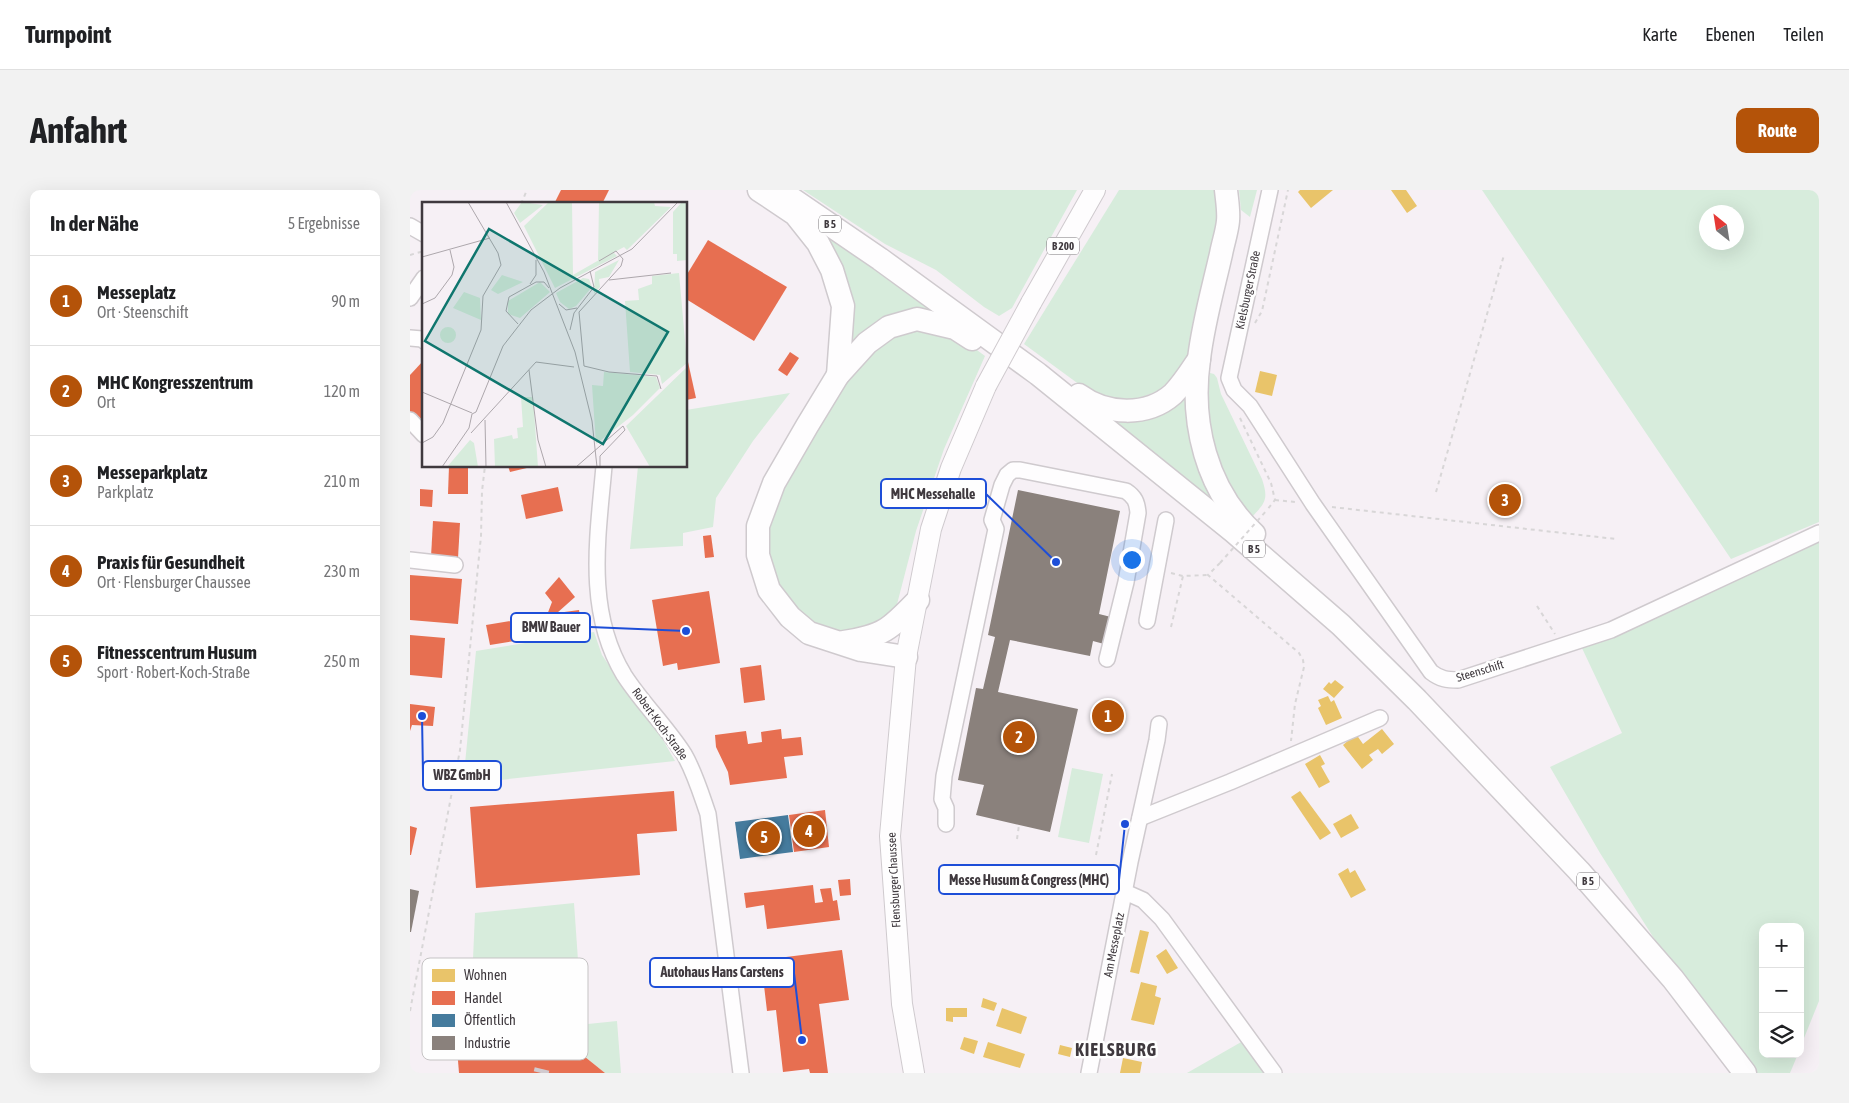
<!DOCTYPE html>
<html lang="de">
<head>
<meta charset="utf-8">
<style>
  body { margin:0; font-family:"Asap Condensed",sans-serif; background:#f2f2f2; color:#202124 }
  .controls { position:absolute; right:15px; bottom:15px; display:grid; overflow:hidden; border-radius:10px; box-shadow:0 5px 20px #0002 }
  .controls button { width:45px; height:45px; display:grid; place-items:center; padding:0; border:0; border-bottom:1px solid #e0e0e0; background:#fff; color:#202124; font:25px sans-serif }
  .compass { position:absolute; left:1289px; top:15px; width:45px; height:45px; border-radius:50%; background:#fff; box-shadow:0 5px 20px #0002; rotate:330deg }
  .you { position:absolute; left:721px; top:369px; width:18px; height:18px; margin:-12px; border:4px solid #fff; border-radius:50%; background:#1a73e8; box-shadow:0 0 0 8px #1a73e833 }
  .badge { display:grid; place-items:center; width:32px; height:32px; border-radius:50%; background:#b45309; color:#fff; font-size:16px; font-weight:700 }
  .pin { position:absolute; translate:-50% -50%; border:2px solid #fff; box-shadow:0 1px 5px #0006 }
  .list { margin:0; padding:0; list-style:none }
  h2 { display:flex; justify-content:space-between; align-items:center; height:65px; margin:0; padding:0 20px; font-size:21px }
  h2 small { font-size:16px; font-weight:400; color:#757577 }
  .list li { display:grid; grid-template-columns:32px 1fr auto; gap:15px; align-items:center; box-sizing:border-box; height:90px; padding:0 20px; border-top:1px solid #e0e0e0 }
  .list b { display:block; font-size:19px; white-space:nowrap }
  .list p { margin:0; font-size:16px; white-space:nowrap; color:#757577 }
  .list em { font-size:16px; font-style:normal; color:#757577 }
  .icon { flex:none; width:28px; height:28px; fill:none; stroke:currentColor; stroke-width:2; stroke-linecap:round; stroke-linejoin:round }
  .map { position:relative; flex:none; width:1409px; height:883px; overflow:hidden; border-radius:10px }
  header { display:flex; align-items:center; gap:30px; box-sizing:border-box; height:70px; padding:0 25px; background:#fff; border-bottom:1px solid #e0e0e0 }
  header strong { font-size:24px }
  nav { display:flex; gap:28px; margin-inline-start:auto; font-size:18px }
  .intro { display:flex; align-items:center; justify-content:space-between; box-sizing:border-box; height:120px; padding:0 30px }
  h1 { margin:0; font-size:35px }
  .button { padding:12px 22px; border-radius:10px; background:#b45309; color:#fff; font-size:18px; font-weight:700 }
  main { display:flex; gap:30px; padding:0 30px }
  aside { flex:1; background:#fff; border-radius:10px; box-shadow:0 5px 20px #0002 }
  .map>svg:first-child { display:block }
</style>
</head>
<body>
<header>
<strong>Turnpoint</strong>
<nav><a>Karte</a><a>Ebenen</a><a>Teilen</a></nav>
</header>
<div class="intro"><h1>Anfahrt</h1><a class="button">Route</a></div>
<main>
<aside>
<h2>In der Nähe<small>5 Ergebnisse</small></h2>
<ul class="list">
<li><span class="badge">1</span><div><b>Messeplatz</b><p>Ort · Steenschift</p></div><em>90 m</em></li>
<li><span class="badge">2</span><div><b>MHC Kongresszentrum</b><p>Ort</p></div><em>120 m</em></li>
<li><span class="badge">3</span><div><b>Messeparkplatz</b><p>Parkplatz</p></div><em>210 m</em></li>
<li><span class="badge">4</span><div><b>Praxis für Gesundheit</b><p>Ort · Flensburger Chaussee</p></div><em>230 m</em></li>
<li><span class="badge">5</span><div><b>Fitnesscentrum Husum</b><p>Sport · Robert-Koch-Straße</p></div><em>250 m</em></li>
</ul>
</aside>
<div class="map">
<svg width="1409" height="883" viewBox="0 0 1409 883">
  <rect width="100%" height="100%" fill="#f6f0f5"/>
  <g fill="#d7ecdc" fill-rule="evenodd">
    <path d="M393,0H667L602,118L589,126L574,117L526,80L475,54Z"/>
    <path d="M709,0H807L809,19L806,53L779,162L772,175L761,189L748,201L724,210L691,207L670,195L614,154Z"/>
    <path d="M829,0H847L840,27L831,20Z"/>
    <path d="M1072,0H1409V332L1321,369ZM1296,22H1326V52H1296Z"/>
    <path d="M389,22L548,134L506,125L432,176L436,116Z"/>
    <path d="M508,134L545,144L575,166L534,259L506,341L485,422L466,439L438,446L403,438L364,397L354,336L402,240L460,157Z"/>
    <path d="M800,183L804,184L807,188L811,204L852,289C859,310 855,313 841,328C818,294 797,252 797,210C797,201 799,191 800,183Z"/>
    <path d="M780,200L816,327L696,227C718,233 740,233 760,219C767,215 774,206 780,200Z"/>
    <path d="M380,203L343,251L306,308L303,337L273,343V356L220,359L228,276H276V220Z"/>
    <path d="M1409,349V811L1390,858V737H1353V864H1388L1380,883H1345L1257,769L1190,663L1140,577L1212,543L1171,456Z"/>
    <path d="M184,442L192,465L215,499L249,543L265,571L53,594L66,461Z"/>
    <path d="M662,578L693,584L679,653L648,647Z"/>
    <path d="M164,713L171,813L69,821L61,815L65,723Z"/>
    <path d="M207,831L211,883H195L139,838Z"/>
    <path d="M833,851L855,883H777Z"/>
  </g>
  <g fill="#e9c46a">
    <path d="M890,0H923L901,18L888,2Z"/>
    <path d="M981,0H996L1007,16L997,23Z"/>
    <path d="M850,181L867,185L862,206L845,202Z"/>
    <path d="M925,490L934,497L924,508L913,499L919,492L921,494Z"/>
    <path d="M918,506L921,512L924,510L932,528L916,535L908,518L911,516L908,510Z"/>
    <path d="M972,539L984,554L972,564L968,559L959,565L963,570L952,579L933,555L946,544L953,554Z"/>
    <path d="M910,565L915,574L911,576L920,592L909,598L895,574Z"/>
    <path d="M890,601L921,643L910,650L881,607Z"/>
    <path d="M941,624L949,638L931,648L923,634Z"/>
    <path d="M938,678L940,683L945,680L956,700L941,708L928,684Z"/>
    <path d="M730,740L739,742L729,784L720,782Z"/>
    <path d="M756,759L768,778L757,784L746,766Z"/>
    <path d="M731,792L747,796L745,806L751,808L744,835L721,830Z"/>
    <path d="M573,808L587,813L584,821L571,817Z"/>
    <path d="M536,818H557V827H543V832L536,831Z"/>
    <path d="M592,818L617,827L611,844L586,836Z"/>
    <path d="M554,847L568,851L564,864L550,859Z"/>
    <path d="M578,852L615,864L610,878L573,867Z"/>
    <path d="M650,855L662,858L660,867L648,864Z"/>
    <path d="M713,868L732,872L730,883H710Z"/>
  </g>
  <g fill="#e76f51">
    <path d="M151,0H199L192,14H144Z"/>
    <path d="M298,50L377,97L344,151L276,109V86Z"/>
    <path d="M380,162L389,168L377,186L368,180Z"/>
    <path d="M276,163L286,208L276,210Z"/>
    <path d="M14,170V237L0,223V185Z"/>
    <path d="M39,276H58V304H38Z"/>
    <path d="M98,276H121V277L100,282Z"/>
    <path d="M148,297L153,321L116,329L111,305Z"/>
    <path d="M10,299L23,300L22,317L10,316Z"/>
    <path d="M23,331L50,333L48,368L21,367Z"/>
    <path d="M301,345L304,367L295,368L293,346Z"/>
    <path d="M0,385L52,389L48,434L0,430Z"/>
    <path d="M149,387L165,407L147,423L169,420L172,440L80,455L76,435L137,425L142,412L135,403Z"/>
    <path d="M299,401L310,473L268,480L267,473L253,476L242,410Z"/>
    <path d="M0,445L35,448L32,488L0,485Z"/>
    <path d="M351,475L355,510L334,513L330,478Z"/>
    <path d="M0,514L25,517L23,536L2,535L0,541Z"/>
    <path d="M371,539L372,549L391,547L393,565L374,567L377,588L320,595L318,582L306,557L305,545L336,541L338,554L352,552L351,542Z"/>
    <path d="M264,601L267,641L227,644L230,685L66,698L60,617Z"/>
    <path d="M415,620L419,657L384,662L379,625Z"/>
    <path d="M0,636L7,638L1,665H0Z"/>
    <path d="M440,689L441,705L430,706L428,690Z"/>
    <path d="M403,695L405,713L413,712L410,699L421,698L423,711L427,710L430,730L357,739L354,715L336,718L334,703Z"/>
    <path d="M432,760L439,810L409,814L418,883H400L399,879L373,882L366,820L357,821L351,770Z"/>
    <path d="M139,838L195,883H49L46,846Z"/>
  </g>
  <path fill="#457b9d" d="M378,625L383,662L330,669L325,632Z"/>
  <g fill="#8a817c">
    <path d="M608,300L710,321L689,424L701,427L694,454L683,451L680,466L600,450L588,502L668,519L640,642L566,625L574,595L548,590L566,498L573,499L585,447L578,445Z"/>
    <path d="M0,699L9,701L1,742H0Z"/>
  </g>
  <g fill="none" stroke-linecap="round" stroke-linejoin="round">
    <path stroke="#d1cbd0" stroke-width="15" stroke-dasharray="15 8" stroke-linecap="butt" d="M131,883L132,879"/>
    <defs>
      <g id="minor">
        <path d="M860,0L819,188L824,200L840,216L903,314L1021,482C1030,489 1037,490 1048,490L1201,440L1409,343"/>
        <path d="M0,36L14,44"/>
        <path d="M0,108L14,88"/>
        <path d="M0,148L12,149L14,151"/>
        <path d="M0,230L14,245"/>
        <path d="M194,276C188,346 175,421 214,485C232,513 256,536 274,564C285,583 291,604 298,624L331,883"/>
        <path d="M0,370L45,375"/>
        <path d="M737,431L756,330"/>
        <path d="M730,628L820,592L970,528"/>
        <path d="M536,634V618L532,609L534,586L586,339L582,330L592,295L597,285L603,280H610L716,301C725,307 727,312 728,323L716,392L697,469"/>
        <path d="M715,702L733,710L752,729L864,883"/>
        <path d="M679,883L720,672L747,550L749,534"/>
      </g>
      <g id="major">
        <path d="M621,113L685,0"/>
        <path d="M504,883L492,814L480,646L496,467L521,339L541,278L576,196"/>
      </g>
      <g id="highway">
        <path d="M349,0L385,24L408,53L422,80L433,116L428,185"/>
        <path d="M369,0L470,69L628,184L824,342L931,435L1007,510L1169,681L1263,789L1335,883"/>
        <path d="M816,0C817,10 819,21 818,31C817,42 813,53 811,64C803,99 793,134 789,169C780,232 796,300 844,344"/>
        <path d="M669,205C696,225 737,227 763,204C773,194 781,181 789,169"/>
        <path d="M434,452C474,446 480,439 508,410"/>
        <path d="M496,467L451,460L399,443L380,427L359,400L348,365V336L364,293L397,236L428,185L457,153L479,137L507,129L545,138L562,149"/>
      </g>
    </defs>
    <use href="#minor" stroke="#cfcace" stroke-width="18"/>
    <use href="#major" stroke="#cfcace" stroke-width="22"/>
    <use href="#highway" stroke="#cfcace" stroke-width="25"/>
    <g stroke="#d8d6d7" stroke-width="2" stroke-dasharray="4 4" stroke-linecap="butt">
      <path d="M111,14L117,0"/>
      <path d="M0,65L14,61"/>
      <path d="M845,133L852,121L878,0"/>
      <path d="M830,228L861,293L865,310L857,320"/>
      <path d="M1026,302L1094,65"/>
      <path d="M865,310L885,312"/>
      <path d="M922,317L1206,349"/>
      <path d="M810,373L798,385L889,463L893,470L894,477L885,514L881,551"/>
      <path d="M761,383L773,386L798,385"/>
      <path d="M1127,416L1145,444"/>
      <path d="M761,437L773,386"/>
      <path d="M607,649L609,635"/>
      <path d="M686,665L702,584"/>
      <path d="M0,821L50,560L71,346L72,301L75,276"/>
    </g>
    <use href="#minor" stroke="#fefdfe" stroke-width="15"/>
    <use href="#major" stroke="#fefdfe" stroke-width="20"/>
    <use href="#highway" stroke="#fefdfe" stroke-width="22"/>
    <defs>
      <path id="major-bridge" d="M576,196L621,113"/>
    </defs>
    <use href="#major-bridge" stroke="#cfcace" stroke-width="22" stroke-linecap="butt"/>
    <path stroke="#d8d6d7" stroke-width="2" stroke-dasharray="4 4" stroke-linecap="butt" d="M810,373L857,320"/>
    <use href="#major-bridge" stroke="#fefdfe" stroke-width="20"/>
  </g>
  <g text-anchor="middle" stroke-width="5" stroke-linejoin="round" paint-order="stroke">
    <g fill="#fefefe" stroke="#787478" stroke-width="1">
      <rect x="409" y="25.5" width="22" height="17" rx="4"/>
      <rect x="637" y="47.5" width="32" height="17" rx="4"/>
      <rect x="833" y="350.5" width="22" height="17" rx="4"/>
      <rect x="1167" y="682.5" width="22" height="17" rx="4"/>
    </g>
    <g font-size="11" font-weight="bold" fill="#3f393e">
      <text x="420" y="38">B 5</text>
      <text x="653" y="60">B 200</text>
      <text x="844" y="363">B 5</text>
      <text x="1178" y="695">B 5</text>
    </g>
    <g font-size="12" fill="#3f393e" stroke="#fefefe">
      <text transform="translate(838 100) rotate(-78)" y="4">Kielsburger Straße</text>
      <text transform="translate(1070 481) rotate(-17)" y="4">Steenschift</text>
      <text transform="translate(250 534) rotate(54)" y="4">Robert-Koch-Straße</text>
      <text transform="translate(484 690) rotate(-93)" y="4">Flensburger Chaussee</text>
      <text transform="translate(704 755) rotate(-79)" y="4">Am Messeplatz</text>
    </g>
    <g font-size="18" font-weight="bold" letter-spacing="1" fill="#3f393e" stroke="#fefefe">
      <text x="706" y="866">KIELSBURG</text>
    </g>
  </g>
  <g transform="translate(12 12)">
    <rect width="265" height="265" fill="#f6f0f5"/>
    <path d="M100,0L121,3L98,21L92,11ZM127,0H150L151,73L191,50L195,54L133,86L102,24ZM177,0H232L233,4L249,5L205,48L202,45L176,59ZM260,0H265V58L255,59V52H251V10ZM197,58L187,75L177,77L178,85L172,92L173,70ZM257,71L265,161L240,182L238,173L208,170L203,99L217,98L216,87L230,82V74ZM80,73L101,80L76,92L69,88ZM161,76L167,77L170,85L154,104L147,107L138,100L134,91ZM118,80L128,90L98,116L86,112V99ZM42,90L58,96L59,118L31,106ZM18 133a8 8 0 1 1 16 0a8 8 0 1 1-16 0ZM265,165V265H228L204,224ZM182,170L234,175L238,186L211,213L174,242L170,183L181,184ZM99,195H111L116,265H73L72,237L90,233L91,237L96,236L95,226L101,225ZM48,238L52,241L56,265H25Z" fill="#d7ecdc"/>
    <path fill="none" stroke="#ada7ac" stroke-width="1" d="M84,0L122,70L153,150L170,219L175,265M0,55L68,36M177,59L194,49L201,57L199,64L157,110L162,164L187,170L235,174L239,187M187,78L249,71M108,82L114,73V58M0,102L13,96L30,73L32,65L28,48M137,102L144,108L155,106M96,122L84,109L87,95L114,80H122L127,86M148,128L152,111L172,85L168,69M107,168L116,238L124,265M0,190L50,211M63,218L64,265M49,231L114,160L152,165M0,241L11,235L21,221L59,128L61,94L79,63L76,51L46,0M20,265L47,226L50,212L54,210L81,144L109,108L138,86L210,47L256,0M154,265L201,224M178,265V254L203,228L201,224"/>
    <path fill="#0f766e" fill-opacity="0.15" stroke="#0f766e" stroke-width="2.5" d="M67,27L246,130L181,242L3,139Z"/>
    <rect width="265" height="265" fill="none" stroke="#3f393e" stroke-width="2.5"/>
  </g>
  <rect x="12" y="768" width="166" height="102" rx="8" fill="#fefefe" stroke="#c5c3c4" stroke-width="1"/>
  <rect x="22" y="779" width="23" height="13" fill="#e9c46a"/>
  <rect x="22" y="801" width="23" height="14" fill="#e76f51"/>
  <rect x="22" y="824" width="23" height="13" fill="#457b9d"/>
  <rect x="22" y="846" width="23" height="14" fill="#8a817c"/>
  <g font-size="14" fill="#3f393e">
    <text x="54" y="790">Wohnen</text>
    <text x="54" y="813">Handel</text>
    <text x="54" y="835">Öffentlich</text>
    <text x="54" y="858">Industrie</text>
  </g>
  <path fill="none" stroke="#1d4ed8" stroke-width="2" d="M646 372L576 304M276 441L180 437M12 526L13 585M715 634L709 690M392 850L384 783"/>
  <g fill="#1d4ed8" stroke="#fefefe" stroke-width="2">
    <circle cx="646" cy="372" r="5"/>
    <circle cx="276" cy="441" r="5"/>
    <circle cx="12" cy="526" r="5"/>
    <circle cx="715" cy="634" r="5"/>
    <circle cx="392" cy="850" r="5"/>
  </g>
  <g fill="#fefefe" stroke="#1d4ed8" stroke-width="2">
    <rect x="471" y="289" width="105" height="29" rx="5"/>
    <rect x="101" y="423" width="79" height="29" rx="5"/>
    <rect x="13" y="571" width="78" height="29" rx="5"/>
    <rect x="529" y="675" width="180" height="29" rx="5"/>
    <rect x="240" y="768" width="144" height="29" rx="5"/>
  </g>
  <g font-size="14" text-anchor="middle" font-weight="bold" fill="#3f393e">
    <text x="523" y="309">MHC Messehalle</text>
    <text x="141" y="442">BMW Bauer</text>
    <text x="52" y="590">WBZ GmbH</text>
    <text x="619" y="695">Messe Husum &amp; Congress (MHC)</text>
    <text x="312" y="787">Autohaus Hans Carstens</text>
  </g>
</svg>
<div class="controls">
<button>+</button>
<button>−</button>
<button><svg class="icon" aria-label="layers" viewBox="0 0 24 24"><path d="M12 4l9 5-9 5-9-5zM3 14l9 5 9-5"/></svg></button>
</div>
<svg class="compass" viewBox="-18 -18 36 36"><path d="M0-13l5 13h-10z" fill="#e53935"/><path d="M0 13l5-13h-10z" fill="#757577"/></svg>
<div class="you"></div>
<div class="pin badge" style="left:698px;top:526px">1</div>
<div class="pin badge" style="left:609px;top:547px">2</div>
<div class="pin badge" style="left:1095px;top:310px">3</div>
<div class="pin badge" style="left:399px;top:641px">4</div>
<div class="pin badge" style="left:354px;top:647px">5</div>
</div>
</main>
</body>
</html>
